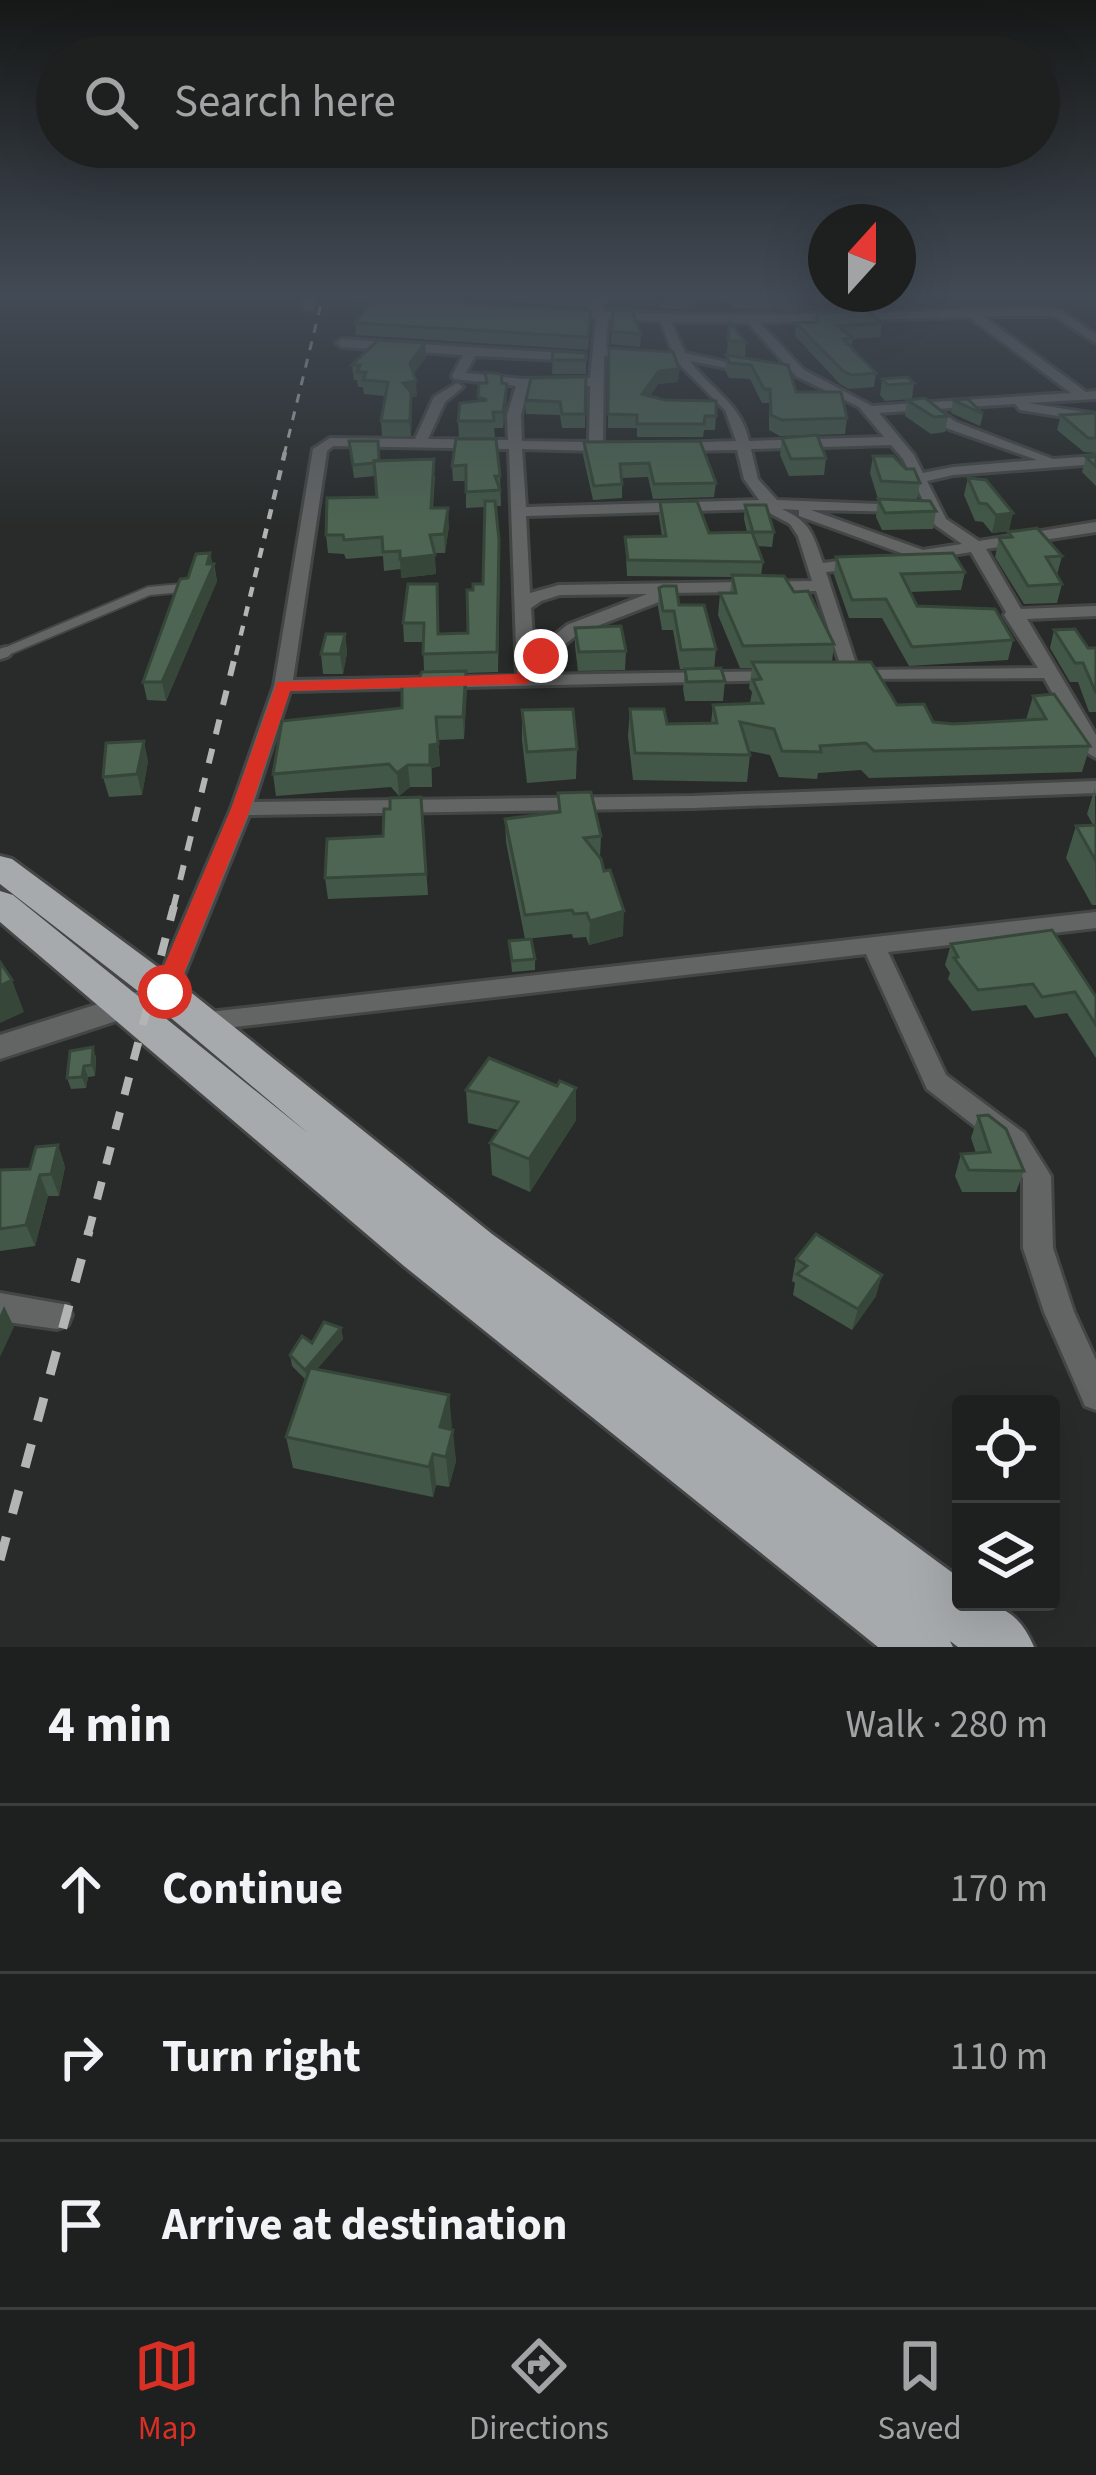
<!DOCTYPE html>
<html lang="en">
<head>
<meta charset="utf-8">
<style>
  body { margin:0; font-family:"Source Sans 3",sans-serif; background:#2b2d2d; color:#f1f3f6 }
  .controls { position:absolute; right:36px; bottom:36px; display:grid; overflow:hidden; border-radius:12px; box-shadow:0 12px 48px #0002 }
  .controls button { width:108px; height:108px; display:grid; place-items:center; padding:0; border:0; border-bottom:3px solid #3c3e3e; background:#1e2020; color:#f1f3f6; font:60px sans-serif }
  .compass { position:absolute; left:808px; top:204px; width:108px; height:108px; border-radius:50%; background:#1e2020; box-shadow:0 12px 48px #0002; rotate:21deg }
  .stop { position:absolute; width:36px; height:36px; margin:-27px; border:9px solid #d93025; border-radius:50%; background:#fff }
  .stop.end { background:#d93025; border-color:#fff; box-shadow:0 3px 12px #0008 }
  .list { margin:0; padding:0; list-style:none }
  h2 { display:flex; justify-content:space-between; align-items:center; height:156px; margin:0; padding:0 48px; font-size:51px }
  h2 small { font-size:39px; font-weight:400; color:#a1a3a5 }
  .list li { display:grid; grid-template-columns:78px 1fr auto; gap:36px; align-items:center; box-sizing:border-box; height:168px; padding:0 48px; border-top:3px solid #3c3e3e }
  .list b { display:block; font-size:45px; white-space:nowrap }
  .list em { font-size:39px; font-style:normal; color:#a1a3a5 }
  .icon { flex:none; width:66px; height:66px; fill:none; stroke:currentColor; stroke-width:2; stroke-linecap:round; stroke-linejoin:round }
  .map { position:relative; flex:none; width:1096px; height:1647px; overflow:hidden }
  .search { position:absolute; background:#1e2020; box-shadow:0 12px 48px #0002; left:36px; right:36px; top:36px; height:132px; display:flex; align-items:center; gap:30px; box-sizing:border-box; padding:0 42px; border-radius:66px; color:#a1a3a5; font-size:45px }
  .sheet { height:660px; background:#1e2020 }
  nav { display:flex; justify-content:space-around; align-items:center; box-sizing:border-box; height:168px; border-top:3px solid #3c3e3e; background:#1e2020; font-size:33px; color:#a1a3a5 }
  nav a { display:grid; justify-items:center; gap:6px }
  nav .on { color:#d93025 }
  .map>svg:first-child { display:block }
</style>
</head>
<body>
<div class="map">
<svg width="1096" height="1647" viewBox="0 0 1096 1647">
  <rect width="100%" height="100%" fill="#282b2a"/>
  <g fill="none" stroke-linecap="round" stroke-linejoin="round">
    <defs>
      <path id="service-far1" d="M0,654L149,591L182,588"/>
      <path id="service" d="M0,654L6,652"/>
      <g id="minor">
        <path d="M305,296H315L313,310L303,308Z"/>
        <path d="M340,296H369L403,304L397,307Z"/>
        <path d="M598,296H610L601,306L605,312C749,318 893,312 1037,308L1061,311L1096,334V343L1054,316H983L1086,392L1096,391V399L1028,403L1096,414V422L1020,410L1015,404L937,409L956,422L1053,459L1096,456V464L953,475L927,481L946,519L979,541L1096,522V532L986,549L1021,609L1096,606V616L1027,619L1096,735V758L1086,752L1044,678L845,679L816,591L664,593L659,602L579,633L535,669V675L775,671L784,676L781,680L290,691L254,802L693,796L1096,781V793L693,808L249,815L177,992L174,998H156L153,992L231,809L274,686L313,449L330,438L415,439L434,397L457,383L463,387L445,402L428,439L508,440L507,415L516,386L454,379L452,376L463,355L342,347L336,343L342,339L579,354L585,358L583,361L475,356L466,373L523,379L590,378L596,319L566,317L560,314L566,311L593,312L589,306ZM969,317L1071,393L872,406L804,370L760,323ZM608,319L660,321L673,352L670,355L725,410L736,441L679,443L672,447L679,451L737,450L744,479L759,500L526,507L522,449L596,451L619,446L603,442L604,355L634,362L640,358L606,348ZM671,322L748,323L796,376L859,407L884,437L749,441C741,403 711,390 690,361L752,373L758,369L685,353ZM590,386L589,442L522,441L521,415L528,387ZM922,410L946,428L1037,460L953,467L923,473L914,455L879,413ZM891,445L903,459L935,525L962,544L923,550L811,510L909,512V506L904,505L777,500L758,479L751,449ZM333,446L509,449L517,676L293,680L327,451ZM762,509L790,524L798,536L812,581L559,585L530,593L526,516ZM782,509L799,510V516L904,554V560L910,562L971,552L1006,612L1004,615L1038,668L858,670L826,572L861,568L869,563L861,558L823,563C813,535 811,522 782,509ZM560,595L647,594L567,625L534,652L531,608L541,601Z"/>
        <path d="M810,296H858L853,299Z"/>
        <path d="M1096,912V928L888,952L946,1075L1024,1133L1051,1176L1053,1248L1074,1312L1096,1360V1410L1085,1406L1044,1312L1023,1248V1178L1004,1149L927,1089L866,954L200,1031L191,1029L188,1022L191,1015L200,1013Z"/>
        <path d="M0,1293L68,1305L72,1315L68,1325L57,1329L0,1321Z"/>
      </g>
      <path id="tertiary" d="M139,991L150,994L155,1002L150,1010L0,1059V1035Z"/>
      <path id="trunk" d="M0,856L12,859L178,982L492,1234L961,1579V1602C998,1602 1019,1611 1034,1647H958L950,1641L953,1647H878L404,1266L0,922V891L13,895L309,1134L152,1002L0,884Z"/>
    </defs>
    <use href="#service-far1" stroke="#434645" stroke-width="12"/>
    <use href="#service" stroke="#434645" stroke-width="16"/>
    <use href="#minor" stroke="#434645" stroke-width="6"/>
    <use href="#tertiary" stroke="#434645" stroke-width="6"/>
    <use href="#trunk" stroke="#434645" stroke-width="6"/>
    <use href="#service-far1" stroke="#636565" stroke-width="8"/>
    <use href="#service" stroke="#636565" stroke-width="10"/>
    <use href="#minor" fill="#636565" fill-rule="evenodd"/>
    <use href="#tertiary" fill="#636565" fill-rule="evenodd"/>
    <use href="#trunk" fill="#a7aaac" fill-rule="evenodd"/>
    <path stroke="#b3b5b4" stroke-width="3" stroke-dasharray="9 9" stroke-linecap="butt" d="M284,455L323,296"/>
    <path stroke="#b3b5b4" stroke-width="4.5" stroke-dasharray="10 10" stroke-linecap="butt" d="M236,655L285,452"/>
    <path stroke="#b3b5b4" stroke-width="6" stroke-dasharray="15 15" stroke-linecap="butt" d="M173,909L236,652"/>
    <path stroke="#b3b5b4" stroke-width="8" stroke-dasharray="18 18" stroke-linecap="butt" d="M88,1234L174,906"/>
    <path stroke="#b3b5b4" stroke-width="9" stroke-dasharray="24 24" stroke-linecap="butt" d="M0,1560L89,1231"/>
  </g>
  <g fill="#425747">
    <path d="M420,296H592L585,306Z"/>
    <path d="M663,296H793L799,301L798,311L732,308V303L698,299L688,310L661,307Z"/>
    <path d="M613,311L641,334L640,347L611,344Z"/>
    <path d="M355,323H591L588,350L356,335Z"/>
    <path d="M796,323H882L880,337L853,339L851,347L876,373L874,387L849,389L840,384L795,336Z"/>
    <path d="M728,340L746,343L745,357L727,354Z"/>
    <path d="M425,343L426,357L413,374L417,396L412,397L411,436H382L381,421L385,396L364,394L363,387H358L357,380H354L352,365Z"/>
    <path d="M609,348L679,369L678,382L658,384L650,396L716,416L715,430H704L703,437H637V428H608Z"/>
    <path d="M553,351L586,353V374H552Z"/>
    <path d="M726,355L788,365L796,392L847,418L845,434L780,436L769,430V403H762L750,379L729,378L725,370Z"/>
    <path d="M586,377L585,428H562L560,415L526,414V400Z"/>
    <path d="M882,379L914,383L912,399L885,401L880,395Z"/>
    <path d="M479,383L507,384V399L503,428H494L495,437H459L458,421L479,401Z"/>
    <path d="M907,400L948,416L945,432L931,434L905,416Z"/>
    <path d="M953,400L983,414L980,426L951,413Z"/>
    <path d="M1096,413V453L1084,452L1057,430L1061,415Z"/>
    <path d="M782,438L826,458L824,475L789,476L780,455Z"/>
    <path d="M456,439L500,476L501,506H495L500,559L498,672L467,673L464,739L438,740L440,766L432,768V787H410L399,796L391,787L276,796L273,774L402,708L424,672L423,642H404L403,623L437,584L439,634L468,633L473,590L483,584L485,507L466,508V481H453L452,466Z"/>
    <path d="M349,441L379,461L435,476L433,508L449,526L445,553H434L436,574L401,578V569L384,571L383,556L346,559L344,554L328,553L326,535L377,497L375,476L354,478Z"/>
    <path d="M584,442L716,483L714,497L653,499L648,477L622,478V498L593,500L583,455Z"/>
    <path d="M873,456L906,469L920,483L917,500L878,499L870,473Z"/>
    <path d="M1086,457H1096V486L1082,472Z"/>
    <path d="M968,478L1009,531L992,533L983,522L975,521L964,495Z"/>
    <path d="M878,499L936,511L933,529L882,530L876,517Z"/>
    <path d="M660,502L709,533L747,532L744,519L745,505L774,532L772,547L757,546L763,562L761,575L794,592L834,644L832,662L897,705L933,722L953,724L1026,720L1033,696L1090,746L1082,772L869,778L861,770L818,773L817,779L779,777L770,755L749,751L750,755L747,782L633,780L628,736L630,709L667,724L711,723L713,705L750,703L752,692L749,688L752,668H740L718,615L720,593H730L732,577L627,576L625,537L662,536L659,517Z"/>
    <path d="M1008,532L1062,556L1057,575L1062,584L1057,603L1024,604L995,557L999,538L1007,537Z"/>
    <path d="M836,557L965,572L961,590L910,592L917,606L1013,640L1008,660L909,666L882,618H849L834,575Z"/>
    <path d="M212,564H214L217,581L166,701L147,700L143,682L188,578Z"/>
    <path d="M659,588L679,605L716,649L714,669L725,681L723,701H685L683,689L685,669H680L673,630H662L658,607Z"/>
    <path d="M575,628L626,651L625,670L578,671L575,646Z"/>
    <path d="M1054,630L1088,648H1096V712H1089L1078,682H1070L1050,648Z"/>
    <path d="M345,634L347,653L343,674H323L321,654Z"/>
    <path d="M522,710L577,749L576,779L527,783L522,740Z"/>
    <path d="M148,761L142,795L109,797L103,777Z"/>
    <path d="M1095,788L1096,905H1092L1066,858L1076,826L1093,825L1087,814Z"/>
    <path d="M558,793L601,836L600,857L623,936L589,945L586,937L573,938L572,934L525,939L506,842L505,819L558,812Z"/>
    <path d="M421,797L428,895L328,899L325,878L383,836L390,809Z"/>
    <path d="M509,941L535,959V970L512,972Z"/>
    <path d="M951,944L1096,997V1058L1067,1013L1035,1018L1026,1005L972,1011L948,979L950,973L945,965Z"/>
    <path d="M93,1047L96,1058L95,1076L88,1077L86,1088L71,1089L67,1078Z"/>
    <path d="M489,1058L576,1120L530,1192L492,1175L490,1143L499,1130L468,1123L466,1090Z"/>
    <path d="M978,1116L1024,1171L1016,1192H962L955,1176L961,1154L976,1153L971,1138Z"/>
    <path d="M58,1145L65,1167L59,1196H48L35,1246L0,1251V1170L30,1169Z"/>
    <path d="M796,1259L876,1296L852,1330L793,1295L795,1283L792,1281Z"/>
    <path d="M341,1328L343,1339L317,1369L449,1395L451,1430L456,1461L449,1487L436,1485L433,1497L293,1468L286,1437L306,1380L292,1366L290,1355Z"/>
  </g>
  <g fill="#364739">
    <path d="M692,296H698V299L688,310L689,301Z"/>
    <path d="M425,343L426,357L411,377L410,363Z"/>
    <path d="M679,369L678,382L658,384L642,407V394L659,371Z"/>
    <path d="M416,381L417,396L412,397L411,436L403,383Z"/>
    <path d="M507,384V399L503,428V412Z"/>
    <path d="M448,508L449,526L445,553L444,534Z"/>
    <path d="M1013,513L1009,531L992,533L996,515Z"/>
    <path d="M210,553L217,581L166,701L162,682Z"/>
    <path d="M435,555L436,574L401,578L400,559Z"/>
    <path d="M345,634L347,653L343,674L340,654Z"/>
    <path d="M466,671L467,692L464,739L463,717Z"/>
    <path d="M144,741L148,761L142,795L137,774Z"/>
    <path d="M438,744L440,766L432,768V787L430,745Z"/>
    <path d="M408,765L410,787L399,796L397,773Z"/>
    <path d="M624,911L623,936L589,945L590,921Z"/>
    <path d="M12,980L24,1012L0,1023V986Z"/>
    <path d="M93,1047L96,1058L95,1076L92,1065Z"/>
    <path d="M84,1066L88,1077L86,1088L82,1077Z"/>
    <path d="M576,1088V1120L530,1192L529,1159Z"/>
    <path d="M58,1145L65,1167L59,1196L51,1174Z"/>
    <path d="M40,1175L48,1196L35,1246L26,1225Z"/>
    <path d="M882,1275L876,1296L852,1330L858,1309Z"/>
    <path d="M4,1306L14,1327L0,1357V1315Z"/>
    <path d="M341,1328L343,1339L307,1380L305,1370Z"/>
    <path d="M449,1395L452,1426L443,1458L440,1427Z"/>
    <path d="M453,1430L456,1461L449,1487L446,1457Z"/>
    <path d="M433,1454L436,1485L433,1497L429,1467Z"/>
  </g>
  <g fill="#4d6552" stroke="#364739" stroke-width="3">
    <path d="M376,296H409L500,307L591,311L588,337L355,323Z"/>
    <path d="M663,296H692L689,301L662,298Z"/>
    <path d="M734,296H793L799,301L733,298Z"/>
    <path d="M613,311H632L641,334L611,331Z"/>
    <path d="M867,311L882,323L838,326L853,338L843,339L876,373L851,375L842,370L796,323L817,322V313Z"/>
    <path d="M730,322L746,343L728,340Z"/>
    <path d="M378,340L425,343L410,363L416,381L403,383L411,392L410,421H381L388,382L363,380L366,372H357L360,365H352Z"/>
    <path d="M609,348L673,352L679,369L659,371L642,394L665,400L716,401V416H705L704,424H637V415L608,414Z"/>
    <path d="M553,351L586,353V360H552Z"/>
    <path d="M726,355L788,365L796,392H841L847,418L782,420L771,415L770,389H764L751,365L730,363Z"/>
    <path d="M485,372L501,374L502,383L507,384L503,412H493L494,421H458L460,403L487,400L478,397L479,383H487Z"/>
    <path d="M586,377L585,414H562L560,402L526,400L531,378Z"/>
    <path d="M907,377L914,383L888,385L882,379Z"/>
    <path d="M925,398L948,416L934,417L907,400Z"/>
    <path d="M968,399L983,414L953,400Z"/>
    <path d="M1096,413V438H1088L1061,415Z"/>
    <path d="M817,435L826,458L791,459L782,438Z"/>
    <path d="M456,439H496L500,476H495L500,490L466,492V465L452,466Z"/>
    <path d="M349,441H378L379,461H374V463L353,465Z"/>
    <path d="M700,441L716,483L654,484L649,463L620,464L622,484L594,486L584,442Z"/>
    <path d="M873,456H893L906,469H914L920,483L881,481Z"/>
    <path d="M1086,457H1096V467Z"/>
    <path d="M434,459L431,508H448L444,534L430,535L435,555L400,559V551L383,552L382,537L344,540L343,535H326L327,498L377,497L374,461Z"/>
    <path d="M968,478L986,480L1013,513L996,515L987,504L979,503Z"/>
    <path d="M878,499L930,501L936,511L885,513Z"/>
    <path d="M485,501H495L499,540L497,652L423,654L424,623H403L408,584H437L438,634L468,633L467,590H473V584H483Z"/>
    <path d="M697,501L709,533L752,532L763,562L628,560L625,537L666,536L660,502Z"/>
    <path d="M745,505H766L774,532H753Z"/>
    <path d="M1037,528L1062,556L1046,557L1062,584L1028,586L999,538L1012,537L1008,532Z"/>
    <path d="M210,553L207,564H214L162,682H143L180,579L188,578L196,554Z"/>
    <path d="M953,553L965,572L901,574L917,606L995,609L1013,640L912,647L886,599L852,600L836,557Z"/>
    <path d="M732,575L784,576L794,592L808,591L834,644L743,646L720,593H736Z"/>
    <path d="M663,586H676L679,605H704L716,649L681,650L674,611H663L659,588Z"/>
    <path d="M621,626L626,651L579,652L575,628Z"/>
    <path d="M1075,629L1088,648H1096V693L1083,663H1075L1054,630Z"/>
    <path d="M326,634H345L340,654H321Z"/>
    <path d="M752,662H871L897,705L924,704L933,722L953,724L1046,719L1033,696L1054,694L1090,746L874,751L866,743L820,746L821,752L782,751L774,729L740,722L750,755L635,753L630,709H664L667,724L717,723L713,705L763,703L753,680L761,679Z"/>
    <path d="M721,668L725,681L687,682L685,669Z"/>
    <path d="M466,671L463,717H436L438,744L430,745V765H408L397,773L389,764L273,774L282,721L402,708V681H418L422,672Z"/>
    <path d="M573,709L577,749L527,752L522,710Z"/>
    <path d="M144,741L137,774L103,777L106,743Z"/>
    <path d="M591,792L601,836L584,838L601,859L604,871L610,870L624,911L590,921L587,913L574,914L572,910L525,915L505,819L560,812L558,793Z"/>
    <path d="M421,797L426,874L325,878L327,839L383,836L384,809H390V798Z"/>
    <path d="M1096,825V861L1076,826Z"/>
    <path d="M1052,930L1096,997V1025L1075,992L1042,997L1033,984L978,990L954,958L958,957L951,944Z"/>
    <path d="M531,939L535,959L512,961L509,941Z"/>
    <path d="M0,962L12,980L0,986Z"/>
    <path d="M93,1047L92,1065L84,1066L82,1077L67,1078L70,1051Z"/>
    <path d="M489,1058L557,1086L560,1081L576,1088L529,1159L490,1143L518,1102L466,1090Z"/>
    <path d="M988,1115L1006,1129L1024,1171L969,1170L961,1154L990,1152L978,1116Z"/>
    <path d="M58,1145L51,1174L40,1175L26,1225L0,1229V1170L30,1169L36,1147Z"/>
    <path d="M816,1234L882,1275L858,1309L797,1274L807,1266L796,1259Z"/>
    <path d="M324,1322L341,1328L305,1370L290,1355L302,1336L312,1343Z"/>
    <path d="M310,1368L449,1395L440,1427L453,1430L446,1457L433,1454L429,1467L286,1437Z"/>
  </g>
  <linearGradient id="sky" x2="0" y2="1"><stop stop-color="#161817"/><stop offset="0.56" stop-color="#424a55"/><stop offset="1" stop-color="#424a55" stop-opacity="0"/></linearGradient>
  <rect width="1096" height="527" fill="url(#sky)"/>
  <path fill="#d93025" d="M541,651L549,656L534,668V679L526,684L290,691L250,809L176,992L173,998H157L153,992L231,809L277,682L517,674L520,663Z"/>
</svg>
<div class="controls">
<button><svg class="icon" aria-label="locate" viewBox="0 0 24 24"><circle cx="12" cy="12" r="6"/><path d="M12 2v4M12 18v4M2 12h4M18 12h4"/></svg></button>
<button><svg class="icon" aria-label="layers" viewBox="0 0 24 24"><path d="M12 4l9 5-9 5-9-5zM3 14l9 5 9-5"/></svg></button>
</div>
<svg class="compass" viewBox="-18 -18 36 36"><path d="M0-13l5 13h-10z" fill="#e53935"/><path d="M0 13l5-13h-10z" fill="#a1a3a5"/></svg>
<div class="stop" style="left:165px;top:992px"></div>
<div class="stop end" style="left:541px;top:656px"></div>
<div class="search"><svg class="icon" aria-label="search" viewBox="0 0 24 24"><circle cx="10" cy="10" r="6"/><path d="M15 15l6 6"/></svg>Search here</div>
</div>
<section class="sheet">
<h2>4 min<small>Walk · 280 m</small></h2>
<ul class="list">
<li><svg class="icon" aria-label="ahead" viewBox="0 0 24 24"><path d="M12 20V5M6 11l6-6 6 6"/></svg><div><b>Continue</b></div><em>170 m</em></li>
<li><svg class="icon" aria-label="right" viewBox="0 0 24 24"><path d="M7 20v-9h11M14 6l5 5-5 5"/></svg><div><b>Turn right</b></div><em>110 m</em></li>
<li><svg class="icon" aria-label="arrive" viewBox="0 0 24 24"><path d="M6 21V4h12l-3 4 3 4H6"/></svg><div><b>Arrive at destination</b></div></li>
</ul>
</section>
<nav>
<a class="on"><svg class="icon" aria-label="map" viewBox="0 0 24 24"><path d="M3 6l6-2 6 2 6-2v14l-6 2-6-2-6 2zM9 4v14M15 6v14"/></svg>Map</a>
<a><svg class="icon" aria-label="directions" viewBox="0 0 24 24"><path d="M12 3l9 9-9 9-9-9zM9 14v-3h6M13 9l2 2-2 2"/></svg>Directions</a>
<a><svg class="icon" aria-label="saved" viewBox="0 0 24 24"><path d="M7 4h10v16l-5-4-5 4z"/></svg>Saved</a>
</nav>
</body>
</html>
